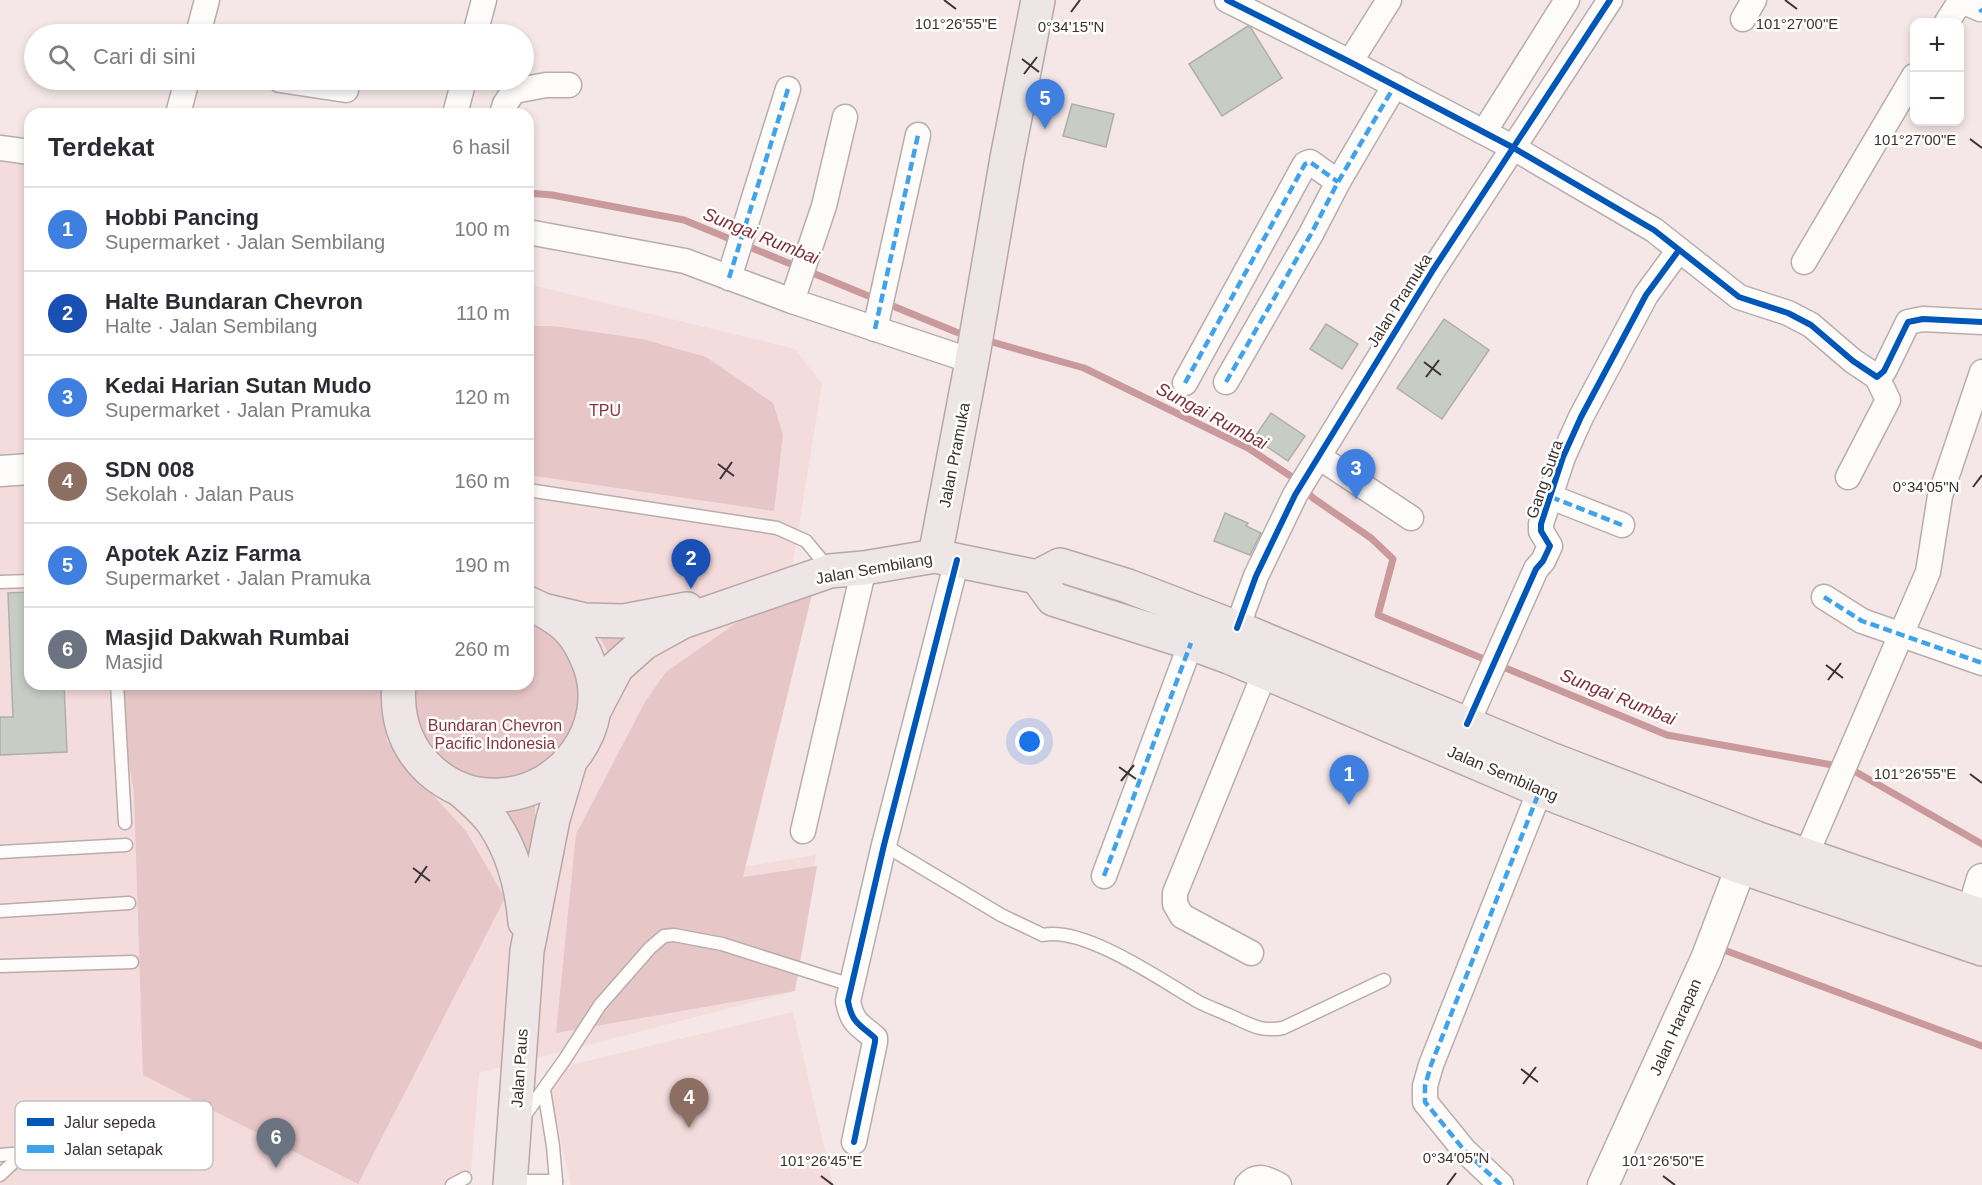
<!DOCTYPE html>
<html lang="id">
<head>
<meta charset="utf-8">
<style>
  body { margin:0; font-family:Helvetica,sans-serif; background:#f7f7f7; color:#2b2b33 }
  .controls { position:absolute; right:18px; top:18px; display:grid; overflow:hidden; border-radius:12px; box-shadow:0 3px 9px #0003 }
  .controls button { width:54px; height:54px; display:grid; place-items:center; padding:0; border:0; border-bottom:2px solid #e1e1e2; background:#fff; color:#2b2b33; font:30px sans-serif }
  .you { position:absolute; left:1030px; top:742px; width:21px; height:21px; margin:-15px; border:4px solid #fff; border-radius:50%; background:#1a73e8; box-shadow:0 0 0 9px #1a73e833 }
  .badge { display:grid; place-items:center; width:39px; height:39px; border-radius:50%; background:#db2777; color:#fff; font-size:20px; font-weight:700 }
  .pin { position:absolute; translate:-50% -50px; filter:drop-shadow(0 2px 3px #0008) }
  .pin::after { content:''; position:absolute; top:32px; width:21px; height:18px; background:inherit; clip-path:polygon(0 0,100% 0,50% 100%) }
  .list { margin:0; padding:0; list-style:none }
  h2 { display:flex; justify-content:space-between; align-items:center; height:78px; margin:0; padding:0 24px; font-size:26px }
  h2 small { font-size:20px; font-weight:400; color:#7c7c81 }
  .list li { display:grid; grid-template-columns:39px 1fr auto; gap:18px; align-items:center; box-sizing:border-box; height:84px; padding:0 24px; border-top:2px solid #e1e1e2 }
  .list b { display:block; font-size:22px; white-space:nowrap }
  .list p { margin:0; font-size:20px; white-space:nowrap; color:#7c7c81 }
  .list em { font-size:20px; font-style:normal; color:#7c7c81 }
  .icon { flex:none; width:33px; height:33px; fill:none; stroke:currentColor; stroke-width:2; stroke-linecap:round; stroke-linejoin:round }
  .map { position:relative; flex:none; width:1982px; height:1185px; overflow:hidden }
  .search { position:absolute; background:#fff; box-shadow:0 3px 9px #0003; left:24px; top:24px; width:510px; height:66px; display:flex; align-items:center; gap:15px; box-sizing:border-box; padding:0 21px; border-radius:33px; color:#7c7c81; font-size:22px }
  .panel { position:absolute; background:#fff; box-shadow:0 3px 9px #0003; left:24px; top:108px; width:510px; height:582px; border-radius:18px }
  .map>svg:first-child { display:block }
</style>
</head>
<body>
<div class="map">
<svg width="1982" height="1185" viewBox="0 0 1982 1185">
  <rect width="100%" height="100%" fill="#f5e7e7"/>
  <g fill="#f4dbdc">
    <path d="M0,155L30,163V684H528V284L795,349L822,384L743,867L816,855L792,992L479,1073L470,1185H0Z"/>
    <path d="M793,1012L833,1185H571L545,1071Z"/>
  </g>
  <g fill="#e7c6c7">
    <path d="M528,326H554L642,339L706,357L773,403L783,435L774,511L528,475Z"/>
    <path d="M812,594L743,877L817,866L795,991L556,1033L576,834L645,702L666,672L752,612Z"/>
    <path d="M528,616L551,628L580,667L576,736L524,781L475,782L433,755L420,734L413,710V684H528Z"/>
    <path d="M637,626L608,653L596,630Z"/>
    <path d="M116,684H381L382,706L387,741L404,764L466,831L505,898L358,1184L143,1075L134,793Z"/>
    <path d="M535,804V841L532,891L497,809Z"/>
  </g>
  <g fill="none" stroke-linecap="round" stroke-linejoin="round">
    <g stroke="#ca999b" stroke-width="7">
      <path d="M528,193L552,195L684,220L956,332L968,336"/>
      <path d="M985,340L1084,368L1248,448L1292,477L1313,498L1371,538L1393,559L1378,615L1667,735L1849,768L1982,844"/>
      <path d="M1724,950L1982,1046"/>
    </g>
  </g>
  <g fill="#c7ccc5" stroke="#b0aeac" stroke-width="1.5">
    <path d="M1248,26L1251,28L1282,78L1222,116L1189,64Z"/>
    <path d="M1072,104L1114,114L1106,147L1063,136Z"/>
    <path d="M1444,319L1489,350L1442,419L1397,388Z"/>
    <path d="M1326,324L1358,344L1342,369L1310,349Z"/>
    <path d="M1271,413L1305,436L1288,461L1254,438Z"/>
    <path d="M1225,513L1248,523L1246,526L1261,533L1250,555L1214,541Z"/>
    <path d="M30,592V684H64L67,752L0,755V717H13L8,593Z"/>
  </g>
  <g fill="none" stroke-linecap="round" stroke-linejoin="round">
    <defs>
      <g id="service">
        <path d="M528,490L777,528L806,541L829,569"/>
        <path d="M0,582L30,581"/>
        <path d="M117,684L125,823"/>
        <path d="M884,845L1001,915L1043,935C1084,926 1161,980 1197,1001C1208,1007 1220,1011 1231,1016C1252,1025 1260,1032 1283,1028L1384,980"/>
        <path d="M0,852L126,845"/>
        <path d="M0,911L129,903"/>
        <path d="M0,966L132,962"/>
        <path d="M544,1090L553,1146L556,1181"/>
        <path d="M523,1118L565,1059L600,1005L650,948L664,936L674,935L722,944L851,985"/>
        <path d="M0,1155L136,1143L184,1133"/>
        <path d="M0,1175L22,1154"/>
        <path d="M511,1181H556V1185"/>
        <path d="M452,1185L465,1178"/>
      </g>
      <g id="minor">
        <path d="M1227,0L1350,62L1512,147L1654,230L1739,297L1788,313L1811,325L1853,361L1877,377L1884,371L1908,322L1923,319L1982,322"/>
        <path d="M1962,1L1980,9L1982,7"/>
        <path d="M1743,19L1754,0"/>
        <path d="M1947,22L1961,0"/>
        <path d="M198,34L207,0"/>
        <path d="M475,34L484,0"/>
        <path d="M1350,62L1389,0"/>
        <path d="M280,80L346,90"/>
        <path d="M178,114L187,80"/>
        <path d="M455,114L464,80"/>
        <path d="M502,114L505,104L514,91L546,85H569"/>
        <path d="M1484,132L1567,0"/>
        <path d="M0,148L30,152"/>
        <path d="M528,232L685,261L792,301L972,361"/>
        <path d="M1804,262L1914,76"/>
        <path d="M729,278L788,89"/>
        <path d="M792,301L824,206L845,117"/>
        <path d="M875,329L918,135"/>
        <path d="M1226,382L1311,234L1338,182L1395,85"/>
        <path d="M1185,383L1305,164L1310,162L1338,182"/>
        <path d="M1319,457L1411,518"/>
        <path d="M1848,477L1888,400L1877,377"/>
        <path d="M1551,497L1622,525"/>
        <path d="M1824,597L1862,621L1982,663"/>
        <path d="M1237,628L1256,576L1295,495L1433,270L1610,0"/>
        <path d="M1467,724L1536,569L1543,561L1550,546L1541,531V524L1563,457L1581,417L1646,295L1679,250"/>
        <path d="M803,831L864,568"/>
        <path d="M1806,855L1928,572L1940,496L1982,372"/>
        <path d="M1104,876L1191,643"/>
        <path d="M1251,953L1182,916L1175,904V893L1265,672"/>
        <path d="M854,1142L875,1042V1038C859,1024 852,1023 848,1001L884,845L957,560"/>
        <path d="M1247,1185C1257,1173 1268,1179 1279,1185"/>
        <path d="M1501,1185L1464,1150L1425,1102V1086L1431,1065L1540,790"/>
      </g>
      <g id="tertiary">
        <path d="M0,471L30,469"/>
        <path d="M1972,912L1982,879"/>
        <path d="M1603,1185L1706,959L1741,867"/>
      </g>
      <g id="primary">
        <path d="M935,556L972,361L1007,158L1038,0"/>
        <path d="M1037,577L1053,599L1191,643L1229,657L1540,790L1741,867L1982,949"/>
        <path d="M547,611L585,620L624,621L687,609"/>
        <path d="M399,684C396,718 405,747 430,770C450,788 474,797 501,795C564,791 611,727 590,666C585,652 577,637 567,627C555,616 542,609 528,603"/>
        <path d="M595,709L617,667L644,643L682,622L830,571L864,568L935,556L1037,577L1060,565L1128,586L1237,628L1553,760L1756,838L1982,916"/>
        <path d="M462,791C472,800 484,810 492,821C513,851 522,887 525,922"/>
        <path d="M510,1185L527,951L553,819L569,765"/>
      </g>
    </defs>
    <use href="#service" stroke="#b8adad" stroke-width="15"/>
    <use href="#minor" stroke="#b8adad" stroke-width="27"/>
    <use href="#tertiary" stroke="#b8adad" stroke-width="33"/>
    <use href="#primary" stroke="#b8a7a8" stroke-width="36"/>
    <use href="#service" stroke="#fefbfb" stroke-width="12"/>
    <use href="#minor" stroke="#fefbfb" stroke-width="24"/>
    <use href="#tertiary" stroke="#fefbfb" stroke-width="30"/>
    <use href="#primary" stroke="#ede5e6" stroke-width="33"/>
    <g stroke="#3fa3eb" stroke-width="4.5" stroke-dasharray="9 4.5" stroke-linecap="butt">
      <path d="M1980,9L1982,12"/>
      <path d="M729,278L788,89"/>
      <path d="M875,329L918,135"/>
      <path d="M1226,382L1311,234L1338,182L1395,85"/>
      <path d="M1185,383L1305,164L1310,162L1338,182"/>
      <path d="M1551,497L1622,525"/>
      <path d="M1824,597L1862,621L1982,663"/>
      <path d="M1104,876L1191,643"/>
      <path d="M1501,1185L1464,1150L1425,1102V1086L1431,1065L1540,790"/>
    </g>
    <defs>
      <g id="cycleway">
        <path d="M1227,0L1350,62L1512,147L1654,230L1739,297L1788,313L1811,325L1853,361L1877,377L1884,371L1908,322L1923,319L1982,322"/>
        <path d="M1237,628L1256,576L1295,495L1433,270L1610,0"/>
        <path d="M1467,724L1536,569L1543,561L1550,546L1541,531V524L1563,457L1581,417L1646,295L1679,250"/>
        <path d="M854,1142L875,1042V1038C859,1024 852,1023 848,1001L884,845L957,560"/>
      </g>
    </defs>
    <use href="#cycleway" stroke="#fff" stroke-width="10"/>
    <use href="#cycleway" stroke="#0057b8" stroke-width="6"/>
  </g>
  <path fill="none" stroke="#3c3232" stroke-width="2" d="M944,0L956,9M1785,0L1797,9M1071,12L1080,0M1022,59L1039,72M1024,74L1037,57M1970,139L1982,148M1424,362L1441,375M1426,377L1439,360M718,464L734,476M720,479L732,462M1973,487L1982,475M1826,665L1843,678M1828,680L1841,663M1119,767L1136,779M1970,774L1982,783M1121,781L1134,765M413,868L430,881M415,883L427,866M1521,1069L1538,1082M1523,1084L1536,1067M821,1176L833,1185M1663,1176L1675,1185M1447,1185L1456,1173"/>
  <g text-anchor="middle" stroke-width="5" stroke-linejoin="round" paint-order="stroke">
    <g font-size="16" fill="#3c3232" stroke="#fff">
      <text transform="translate(1399 300) rotate(-58)" y="6">Jalan Pramuka</text>
      <text transform="translate(954 455) rotate(-79)" y="6">Jalan Pramuka</text>
      <text transform="translate(1544 479) rotate(-71)" y="6">Gang Sutra</text>
      <text transform="translate(874 568) rotate(-10)" y="6">Jalan Sembilang</text>
      <text transform="translate(1503 773) rotate(23)" y="6">Jalan Sembilang</text>
      <text transform="translate(1675 1027) rotate(-66)" y="6">Jalan Harapan</text>
      <text transform="translate(519 1068) rotate(-86)" y="6">Jalan Paus</text>
    </g>
    <g font-size="16" fill="#86353f" stroke="#fff">
      <text x="605" y="416">TPU</text>
      <text x="495" y="731">Bundaran Chevron<tspan x="495" dy="18">Pacific Indonesia</tspan></text>
    </g>
    <g font-size="18" font-style="italic" fill="#802f3a" stroke="#fff">
      <text transform="translate(761 236) rotate(22)" y="6">Sungai Rumbai</text>
      <text transform="translate(1212 416) rotate(28)" y="6">Sungai Rumbai</text>
      <text transform="translate(1618 697) rotate(22)" y="6">Sungai Rumbai</text>
    </g>
  </g>
  <rect x="15" y="1101" width="198" height="69" rx="9" fill="#fff" stroke="#c4c2c2" stroke-width="1.5"/>
  <rect x="27" y="1118" width="27" height="8" fill="#0057b8"/>
  <rect x="27" y="1145" width="27" height="8" fill="#3fa3eb"/>
  <g font-size="16" fill="#3c3232">
    <text x="64" y="1128">Jalur sepeda</text>
    <text x="64" y="1155">Jalan setapak</text>
  </g>
  <g font-size="15" text-anchor="middle" fill="#3c3232" stroke="#fff" stroke-width="5" stroke-linejoin="round" paint-order="stroke">
    <text x="956" y="29">101°26'55"E</text>
    <text x="1797" y="29">101°27'00"E</text>
    <text x="1071" y="32">0°34'15"N</text>
    <text x="1915" y="145">101°27'00"E</text>
    <text x="1926" y="492">0°34'05"N</text>
    <text x="1915" y="779">101°26'55"E</text>
    <text x="1456" y="1163">0°34'05"N</text>
    <text x="821" y="1166">101°26'45"E</text>
    <text x="1663" y="1166">101°26'50"E</text>
  </g>
</svg>
<div class="controls">
<button>+</button>
<button>−</button>
</div>
<div class="you"></div>
<div class="pin badge" style="left:1349px;top:805px;background:#3f7fe0">1</div>
<div class="pin badge" style="left:691px;top:589px;background:#1a4fb4">2</div>
<div class="pin badge" style="left:1356px;top:499px;background:#3f7fe0">3</div>
<div class="pin badge" style="left:689px;top:1128px;background:#8d6e63">4</div>
<div class="pin badge" style="left:1045px;top:129px;background:#3f7fe0">5</div>
<div class="pin badge" style="left:276px;top:1168px;background:#6b7280">6</div>
<div class="search"><svg class="icon" aria-label="search" viewBox="0 0 24 24"><circle cx="10" cy="10" r="6"/><path d="M15 15l6 6"/></svg>Cari di sini</div>
<section class="panel">
<h2>Terdekat<small>6 hasil</small></h2>
<ul class="list">
<li><span class="badge" style="background:#3f7fe0">1</span><div><b>Hobbi Pancing</b><p>Supermarket · Jalan Sembilang</p></div><em>100 m</em></li>
<li><span class="badge" style="background:#1a4fb4">2</span><div><b>Halte Bundaran Chevron</b><p>Halte · Jalan Sembilang</p></div><em>110 m</em></li>
<li><span class="badge" style="background:#3f7fe0">3</span><div><b>Kedai Harian Sutan Mudo</b><p>Supermarket · Jalan Pramuka</p></div><em>120 m</em></li>
<li><span class="badge" style="background:#8d6e63">4</span><div><b>SDN 008</b><p>Sekolah · Jalan Paus</p></div><em>160 m</em></li>
<li><span class="badge" style="background:#3f7fe0">5</span><div><b>Apotek Aziz Farma</b><p>Supermarket · Jalan Pramuka</p></div><em>190 m</em></li>
<li><span class="badge" style="background:#6b7280">6</span><div><b>Masjid Dakwah Rumbai</b><p>Masjid</p></div><em>260 m</em></li>
</ul>
</section>
</div>
</body>
</html>
